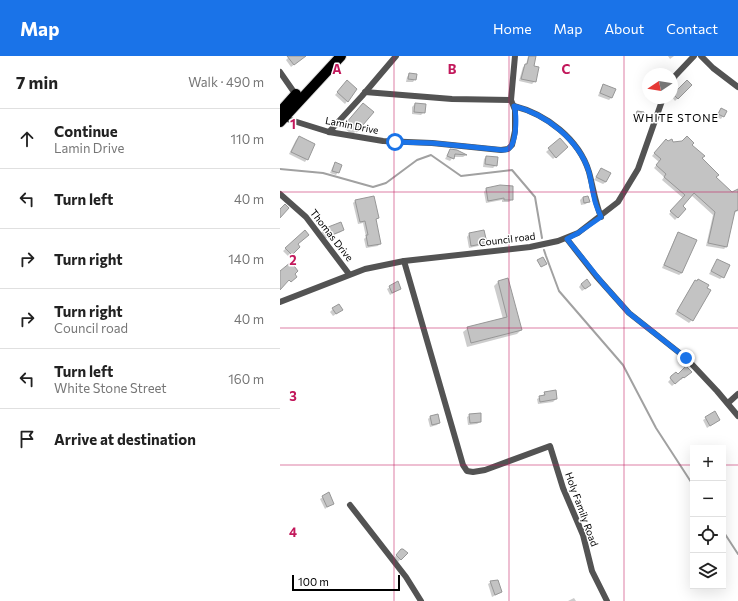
<!DOCTYPE html>
<html lang="en">
<head>
<meta charset="utf-8">
<style>
  body { margin:0; font-family:Commissioner,sans-serif; background:#f2f2f2; color:#222 }
  .controls { position:absolute; right:12px; bottom:12px; display:grid; overflow:hidden; border-radius:0px; box-shadow:0 4px 16px #0002 }
  .controls button { width:36px; height:36px; display:grid; place-items:center; padding:0; border:0; border-bottom:1px solid #e0e0e0; background:#fff; color:#222; font:20px sans-serif }
  .compass { position:absolute; left:362px; top:12px; width:36px; height:36px; border-radius:50%; background:#fff; box-shadow:0 4px 16px #0002; rotate:258deg }
  .scale { position:absolute; left:12px; bottom:10px; width:108px; box-sizing:border-box; padding-left:4px; border:2px solid #000; border-top:0; font-size:11px; line-height:14px; white-space:nowrap; color:#000; -webkit-text-stroke:3px #fff; paint-order:stroke }
  .stop { position:absolute; width:12px; height:12px; margin:-9px; border:3px solid #1a73e8; border-radius:50%; background:#fff }
  .stop.end { background:#1a73e8; border-color:#fff; box-shadow:0 1px 4px #0008 }
  .list { margin:0; padding:0; list-style:none }
  h2 { display:flex; justify-content:space-between; align-items:center; height:52px; margin:0; padding:0 16px; font-size:17px }
  h2 small { font-size:13px; font-weight:400; color:#767676 }
  .list li { display:grid; grid-template-columns:26px 1fr auto; gap:12px; align-items:center; box-sizing:border-box; height:60px; padding:0 16px; border-top:1px solid #e0e0e0 }
  .list b { display:block; font-size:15px; white-space:nowrap }
  .list p { margin:0; font-size:13px; white-space:nowrap; color:#767676 }
  .list em { font-size:13px; font-style:normal; color:#767676 }
  .icon { flex:none; width:22px; height:22px; fill:none; stroke:currentColor; stroke-width:2; stroke-linecap:round; stroke-linejoin:round }
  .map { position:relative; flex:none; width:458px; height:545px; overflow:hidden }
  header { display:flex; align-items:center; gap:24px; box-sizing:border-box; height:56px; padding:0 20px; background:#1a73e8; color:#fff }
  header strong { font-size:19px }
  nav { display:flex; gap:22px; margin-inline-start:auto; font-size:14px }
  main { display:flex }
  aside { flex:1; background:#fff }
  .map>svg:first-child { display:block }
</style>
</head>
<body>
<header>
<strong>Map</strong>
<nav><a>Home</a><a>Map</a><a>About</a><a>Contact</a></nav>
</header>
<main>
<aside>
<h2>7 min<small>Walk · 490 m</small></h2>
<ul class="list">
<li><svg class="icon" aria-label="ahead" viewBox="0 0 24 24"><path d="M12 20V5M6 11l6-6 6 6"/></svg><div><b>Continue</b><p>Lamin Drive</p></div><em>110 m</em></li>
<li><svg class="icon" aria-label="left" viewBox="0 0 24 24"><path d="M17 20v-9H6M10 6l-5 5 5 5"/></svg><div><b>Turn left</b></div><em>40 m</em></li>
<li><svg class="icon" aria-label="right" viewBox="0 0 24 24"><path d="M7 20v-9h11M14 6l5 5-5 5"/></svg><div><b>Turn right</b></div><em>140 m</em></li>
<li><svg class="icon" aria-label="right" viewBox="0 0 24 24"><path d="M7 20v-9h11M14 6l5 5-5 5"/></svg><div><b>Turn right</b><p>Council road</p></div><em>40 m</em></li>
<li><svg class="icon" aria-label="left" viewBox="0 0 24 24"><path d="M17 20v-9H6M10 6l-5 5 5 5"/></svg><div><b>Turn left</b><p>White Stone Street</p></div><em>160 m</em></li>
<li><svg class="icon" aria-label="arrive" viewBox="0 0 24 24"><path d="M6 21V4h12l-3 4 3 4H6"/></svg><div><b>Arrive at destination</b></div></li>
</ul>
</aside>
<div class="map">
<svg width="458" height="545" viewBox="0 0 458 545">
  <rect width="100%" height="100%" fill="#fff"/>
  <g fill="#0003">
    <path d="M10,0H22L20,4L11,11L6,4Z"/>
    <path d="M248,0H255L253,11L255,25L252,28L239,25L243,11L246,9Z"/>
    <path d="M388,0H394L390,3Z"/>
    <path d="M129,18L135,23L133,26H126L127,21Z"/>
    <path d="M407,25L411,29L395,45L392,41Z"/>
    <path d="M65,28L76,33L65,48L55,39Z"/>
    <path d="M323,29L332,41L329,44L318,40L321,32Z"/>
    <path d="M135,48L144,56L141,59L132,58V51Z"/>
    <path d="M79,52L76,75L72,79L63,71Z"/>
    <path d="M441,53L443,60L441,63L436,61Z"/>
    <path d="M358,56L360,64L358,67L353,65L355,59Z"/>
    <path d="M19,81L27,103L25,106L9,98L16,84Z"/>
    <path d="M280,83L287,91L273,103L266,96Z"/>
    <path d="M383,87L411,89L435,121L452,137L458,134V155L454,157L446,191L444,193L426,190L433,159L411,139L402,150L405,153L395,164L389,158L403,142L382,124L384,121L374,112L379,106L372,100Z"/>
    <path d="M170,94L186,99L183,101H173L170,105L165,103Z"/>
    <path d="M206,101L216,109L213,112L203,111L204,103Z"/>
    <path d="M55,108L58,116L56,119L50,117L53,110Z"/>
    <path d="M321,113L326,126L323,128L314,124Z"/>
    <path d="M206,133L232,143L229,146H222V144L206,147L204,136Z"/>
    <path d="M303,141H308V145L306,148L301,149L300,144Z"/>
    <path d="M75,145L98,162L95,164L100,187L98,190L86,192L84,183L86,181L83,167L78,168L73,147Z"/>
    <path d="M61,167L63,173L61,176L44,183L41,177L43,174Z"/>
    <path d="M25,176L17,188L19,191L8,200L3,195Z"/>
    <path d="M398,177L415,185L402,217L399,219L382,212L396,180Z"/>
    <path d="M189,178L206,187L203,189L189,192L187,181Z"/>
    <path d="M437,204L443,221L440,223L429,218Z"/>
    <path d="M227,224L241,274L237,278L187,291L183,276L188,272L223,263L214,230L218,226Z"/>
    <path d="M416,226L412,264L409,267L395,258L413,228Z"/>
    <path d="M301,228L308,231L302,235L299,231Z"/>
    <path d="M110,231L120,233L110,239L107,233Z"/>
    <path d="M53,253L59,256L53,260L50,256Z"/>
    <path d="M410,316L401,324L400,323L392,330L388,326L396,317L398,319Z"/>
    <path d="M265,337L276,343L273,346L258,348L257,343L262,340Z"/>
    <path d="M435,357L439,364L427,372L423,364Z"/>
    <path d="M190,359L200,366L197,368L188,369L187,361Z"/>
    <path d="M151,360L159,367L157,369L150,371L148,363Z"/>
    <path d="M48,438L53,447L45,453L40,443Z"/>
    <path d="M121,494L126,497L118,506L114,502Z"/>
    <path d="M211,526L221,536L218,538L212,541L208,528Z"/>
    <path d="M294,542L296,545H288Z"/>
  </g>
  <g fill="none" stroke-linecap="round" stroke-linejoin="round">
    <g stroke="#a1a1a1" stroke-width="2">
      <path d="M0,113L43,117L93,131L106,127L137,104L151,99L181,120L232,114L255,141L262,182"/>
      <path d="M264,194L266,200L279,235L343,309L376,372L413,429"/>
      <path d="M443,475L458,498"/>
    </g>
  </g>
  <g fill="#c3c3c3" stroke="#979797">
    <path d="M7,0H26L14,9Z"/>
    <path d="M249,0H256L254,10L259,11L256,26L241,23L245,8H247Z"/>
    <path d="M129,17L137,18L136,24L128,23Z"/>
    <path d="M67,24L77,33L68,46L57,36Z"/>
    <path d="M407,24L412,29L398,43L393,38Z"/>
    <path d="M323,28L336,33L332,42L320,37Z"/>
    <path d="M83,47L94,56L77,76L66,67Z"/>
    <path d="M135,47L146,48L145,57L134,56Z"/>
    <path d="M441,52L447,55L444,61L438,58Z"/>
    <path d="M357,55L364,56L361,65L355,63Z"/>
    <path d="M19,80L35,88L28,104L11,96Z"/>
    <path d="M407,80L414,87L412,89L425,100L422,102L439,119L436,121L452,136L458,133V154L455,155L447,191L428,187L435,156L414,137L403,150L406,153L398,162L390,155L405,139L384,121L386,118L376,109L381,103L374,97L386,83L388,85L392,83L393,86L402,85Z"/>
    <path d="M280,82L288,91L276,102L268,92Z"/>
    <path d="M170,93L177,94L187,99L175,98L174,103L167,100Z"/>
    <path d="M206,100L218,101L217,110L205,108Z"/>
    <path d="M55,106L62,109L59,117L52,115Z"/>
    <path d="M321,112L331,117L326,126L316,121Z"/>
    <path d="M220,129L233,130V144H224V142L208,145L206,132Z"/>
    <path d="M94,140L99,162L96,163L101,188L88,190L86,179H88L85,165L80,166L75,144Z"/>
    <path d="M308,140L310,146L304,147L303,141Z"/>
    <path d="M5,148L9,152L0,162V153Z"/>
    <path d="M61,166L64,174L47,181L43,173Z"/>
    <path d="M25,174L29,179L18,188L20,191L12,199L5,192Z"/>
    <path d="M204,174L207,187L191,190L189,177Z"/>
    <path d="M398,176L417,184L402,217L384,209Z"/>
    <path d="M263,201L267,208L261,211L257,204Z"/>
    <path d="M437,203L450,209L444,222L431,215Z"/>
    <path d="M11,206L18,215L15,218L17,221L11,226L9,224L0,234V215Z"/>
    <path d="M228,222L242,274L191,287L187,271L227,261L218,225Z"/>
    <path d="M307,223L311,229L305,233L301,228Z"/>
    <path d="M418,223L429,229L427,232L431,234L413,265L397,255L415,224L417,225Z"/>
    <path d="M118,225L121,233L112,237L109,230Z"/>
    <path d="M59,248L63,254L56,258L52,252Z"/>
    <path d="M406,310L412,316L404,322L403,321L395,328L390,322L391,320L396,316L398,318Z"/>
    <path d="M276,334L277,343L260,346L259,340L265,339L264,336Z"/>
    <path d="M435,355L440,364L430,370L425,361Z"/>
    <path d="M201,357V366L190,367L189,358Z"/>
    <path d="M158,358L160,367L152,369L150,360Z"/>
    <path d="M49,436L54,448L47,451L42,440Z"/>
    <path d="M121,493H123L128,497L121,504L116,499Z"/>
    <path d="M218,524L222,536L215,539L210,525Z"/>
  </g>
  <g fill="none" stroke-linecap="round" stroke-linejoin="round">
    <defs>
      <g id="trunk">
        <path d="M0,56L16,38"/>
        <path d="M0,66L61,0"/>
      </g>
    </defs>
    <use href="#trunk" stroke="#dbdbdb" stroke-width="12"/>
    <g stroke="#535353" stroke-width="6">
      <path d="M421,0L433,12L458,31"/>
      <path d="M0,16L16,39"/>
      <path d="M392,26L395,20L414,0"/>
      <path d="M85,36L172,43L231,44"/>
      <path d="M234,50C266,58 299,83 309,116C313,131 315,146 321,161"/>
      <path d="M4,62L49,76L103,85L152,87L221,94L228,93L232,89L235,75V54L231,44L235,0"/>
      <path d="M49,76L82,40L116,0"/>
      <path d="M0,138L26,161L69,218"/>
      <path d="M287,183L316,220L349,257L406,302L437,335L458,360"/>
      <path d="M124,205L183,409L187,415L193,416L205,414L270,390L283,432L303,479L312,515L327,545"/>
      <path d="M0,246L85,213L124,205L250,191L278,185L298,177L338,146L358,113L383,42"/>
      <path d="M448,347L458,338"/>
      <path d="M70,449L126,521L141,545"/>
    </g>
    <use href="#trunk" stroke="#000" stroke-width="10"/>
  </g>
  <g fill="none" stroke-linecap="round" stroke-linejoin="round">
    <path stroke="#1a73e8" stroke-width="5" d="M115,86L152,87L222,94C224,94 226,94 228,93C237,88 237,59 234,50C266,58 299,84 309,116C311,124 312,133 314,141C315,148 318,154 321,161L298,177L287,183L324,229L349,257L406,302"/>
  </g>
  <path fill="none" stroke="#c2185b" stroke-width="1" stroke-opacity="0.55" d="M114,0V545M229,0V545M344,0V545M0,136H458M0,272H458M0,409H413M443,409H458"/>
  <g text-anchor="middle" stroke-width="3" stroke-linejoin="round" paint-order="stroke">
    <g font-size="10" fill="#000" stroke="#fff">
      <text transform="translate(72 69) rotate(11)" y="4">Lamin Drive</text>
      <text transform="translate(52 179) rotate(52)" y="4">Thomas Drive</text>
      <text transform="translate(227 183) rotate(-7)" y="4">Council road</text>
      <text transform="translate(302 453) rotate(70)" y="4">Holy Family Road</text>
    </g>
    <g font-size="11" letter-spacing="1" fill="#000" stroke="#fff">
      <text x="396" y="66">WHITE STONE</text>
    </g>
  </g>
  <g font-size="13" text-anchor="middle" font-weight="bold" fill="#c2185b" stroke="#fff" stroke-width="3" stroke-linejoin="round" paint-order="stroke">
    <text x="57" y="18">A</text>
    <text x="172" y="18">B</text>
    <text x="286" y="18">C</text>
    <text x="13" y="73">1</text>
    <text x="13" y="209">2</text>
    <text x="13" y="345">3</text>
    <text x="13" y="481">4</text>
  </g>
</svg>
<div class="controls">
<button>+</button>
<button>−</button>
<button><svg class="icon" aria-label="locate" viewBox="0 0 24 24"><circle cx="12" cy="12" r="6"/><path d="M12 2v4M12 18v4M2 12h4M18 12h4"/></svg></button>
<button><svg class="icon" aria-label="layers" viewBox="0 0 24 24"><path d="M12 4l9 5-9 5-9-5zM3 14l9 5 9-5"/></svg></button>
</div>
<svg class="compass" viewBox="-18 -18 36 36"><path d="M0-13l5 13h-10z" fill="#e53935"/><path d="M0 13l5-13h-10z" fill="#767676"/></svg>
<div class="scale">100 m</div>
<div class="stop" style="left:115px;top:86px"></div>
<div class="stop end" style="left:406px;top:302px"></div>
</div>
</main>
</body>
</html>
